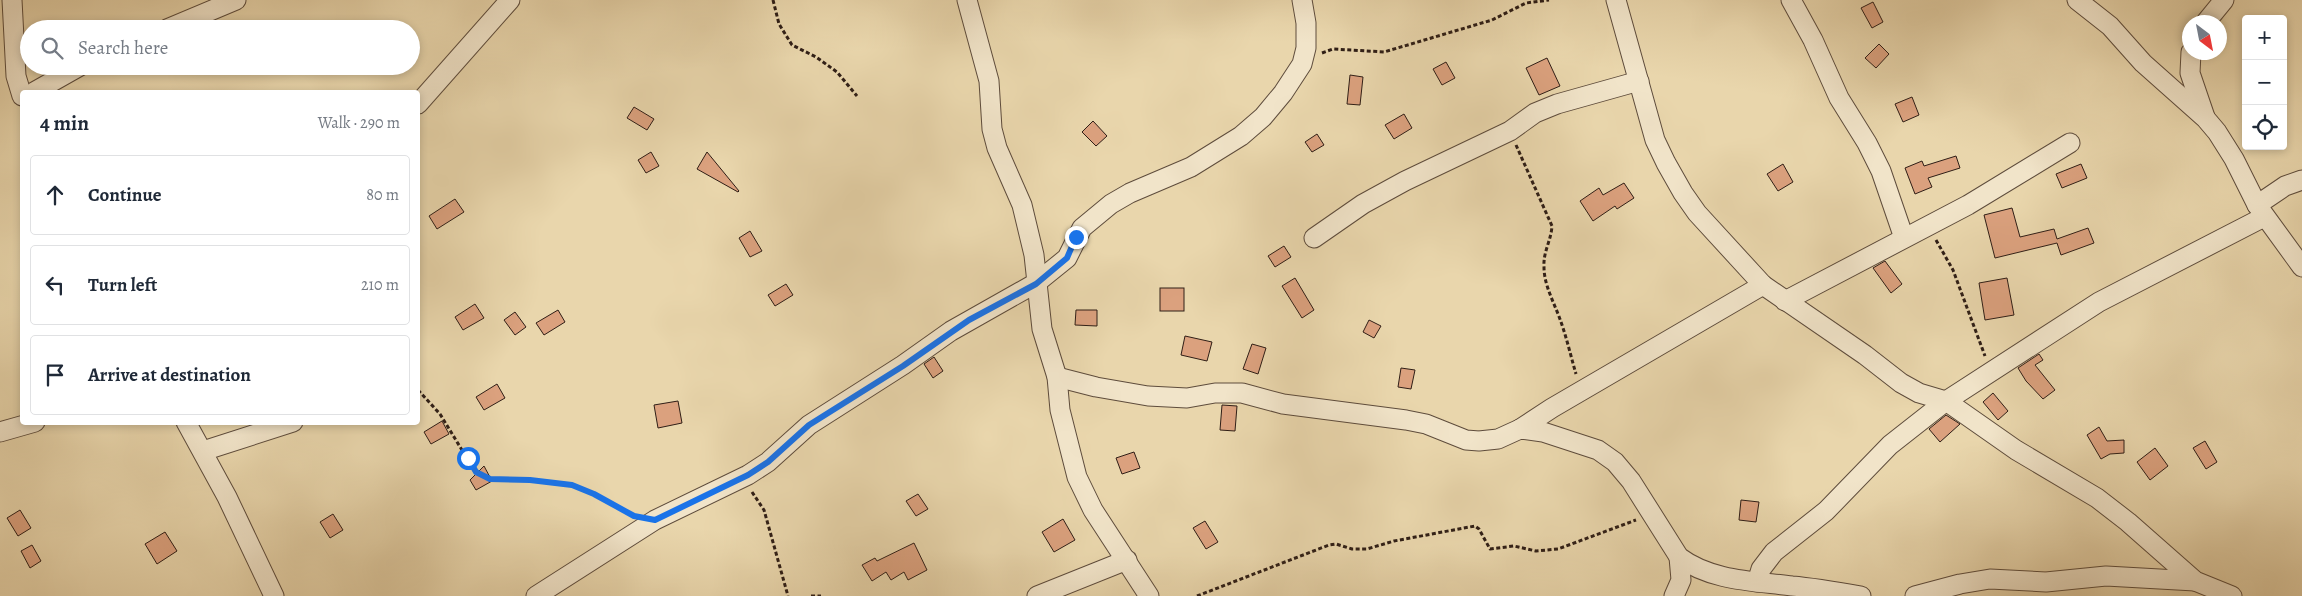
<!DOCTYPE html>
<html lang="en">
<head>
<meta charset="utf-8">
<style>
  body { margin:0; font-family:Alegreya,serif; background:#f6f6f7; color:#1f2937 }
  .controls { position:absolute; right:15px; top:15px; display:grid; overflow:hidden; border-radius:5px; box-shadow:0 2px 8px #0003 }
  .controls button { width:45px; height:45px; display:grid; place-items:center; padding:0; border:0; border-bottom:1px solid #e0e1e3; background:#fff; color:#1f2937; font:25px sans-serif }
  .compass { position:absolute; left:2182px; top:15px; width:45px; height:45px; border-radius:50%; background:#fff; box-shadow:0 2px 8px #0003; rotate:148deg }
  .stop { position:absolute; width:15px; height:15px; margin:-11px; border:4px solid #1a73e8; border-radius:50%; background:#fff }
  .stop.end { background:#1a73e8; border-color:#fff; box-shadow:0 1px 5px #0008 }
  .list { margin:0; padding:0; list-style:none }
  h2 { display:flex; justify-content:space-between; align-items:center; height:65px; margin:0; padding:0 20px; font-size:21px }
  h2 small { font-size:16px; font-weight:400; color:#747a83 }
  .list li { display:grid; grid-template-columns:32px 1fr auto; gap:15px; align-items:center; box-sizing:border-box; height:80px; margin:0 10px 10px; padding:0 10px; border:1px solid #e0e1e3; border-radius:5px }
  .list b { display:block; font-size:19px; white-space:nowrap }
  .list em { font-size:16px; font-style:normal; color:#747a83 }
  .icon { flex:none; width:28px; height:28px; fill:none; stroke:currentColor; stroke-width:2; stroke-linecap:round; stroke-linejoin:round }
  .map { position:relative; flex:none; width:2302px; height:596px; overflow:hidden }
  .search { position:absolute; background:#fff; box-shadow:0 2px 8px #0003; left:20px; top:20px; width:400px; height:55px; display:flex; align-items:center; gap:12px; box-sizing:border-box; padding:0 18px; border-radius:28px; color:#747a83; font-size:19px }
  .panel { position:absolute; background:#fff; box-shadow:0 2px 8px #0003; left:20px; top:90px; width:400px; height:335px; border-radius:5px }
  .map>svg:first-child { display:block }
</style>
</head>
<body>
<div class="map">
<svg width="2302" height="596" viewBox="0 0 2302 596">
  <rect width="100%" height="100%" fill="#e9d6ac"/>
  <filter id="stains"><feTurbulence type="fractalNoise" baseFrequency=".004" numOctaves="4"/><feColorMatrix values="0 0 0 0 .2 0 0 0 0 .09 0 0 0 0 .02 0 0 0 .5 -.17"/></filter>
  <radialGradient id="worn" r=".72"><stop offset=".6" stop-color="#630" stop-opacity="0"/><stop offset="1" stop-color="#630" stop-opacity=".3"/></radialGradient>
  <g fill="#dba17e" stroke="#2f1e16">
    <path d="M1873,2L1883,22L1872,28L1861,8Z"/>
    <path d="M1879,44L1889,54L1876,68L1865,58Z"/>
    <path d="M1547,58L1560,86L1539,95L1526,68Z"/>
    <path d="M1446,62L1455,78L1442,85L1433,69Z"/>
    <path d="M1350,75L1363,77L1360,105L1347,104Z"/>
    <path d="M1912,97L1919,115L1903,122L1895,104Z"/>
    <path d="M634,107L654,119L647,130L627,118Z"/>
    <path d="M1404,114L1412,128L1394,139L1385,125Z"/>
    <path d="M1093,121L1107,136L1096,146L1082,132Z"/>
    <path d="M1317,134L1324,145L1312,152L1305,142Z"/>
    <path d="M651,152L659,166L646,173L638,160Z"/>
    <path d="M707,152L739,191L738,192L697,169Z"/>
    <path d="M1956,156L1960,168L1928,178L1932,187L1915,194L1905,168L1922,161L1924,166Z"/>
    <path d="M1783,164L1793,182L1778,191L1767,174Z"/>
    <path d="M2081,164L2087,178L2062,188L2056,174Z"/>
    <path d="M1624,183L1634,198L1617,209L1615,206L1593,221L1580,201L1599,188L1603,195Z"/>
    <path d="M455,199L464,212L437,229L429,216Z"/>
    <path d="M2012,208L2020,237L2054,229L2057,239L2088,228L2094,243L2061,255L2057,243L1995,258L1984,215Z"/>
    <path d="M750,231L762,251L750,257L739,238Z"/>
    <path d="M1284,246L1291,257L1275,267L1268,256Z"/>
    <path d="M1885,261L1902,284L1891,293L1873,268Z"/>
    <path d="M1295,278L1314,310L1302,318L1282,286Z"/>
    <path d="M2007,278L2014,315L1985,320L1979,283Z"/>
    <path d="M786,284L793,295L775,306L768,295Z"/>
    <rect x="1160" y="288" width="24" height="23"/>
    <path d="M475,304L484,318L463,330L455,317Z"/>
    <path d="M558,310L565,322L544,335L536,323Z"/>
    <path d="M1076,310H1097V326L1075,325Z"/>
    <path d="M515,312L526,327L515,335L504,320Z"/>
    <path d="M1369,320L1381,326L1374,338L1363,332Z"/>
    <path d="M1185,336L1212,342L1207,361L1181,355Z"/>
    <path d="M1252,344L1266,348L1258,374L1243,369Z"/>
    <path d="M2039,354L2043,360L2035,365L2055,390L2043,399L2026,381L2018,368Z"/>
    <path d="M934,357L943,371L933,378L924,364Z"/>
    <path d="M1401,368L1415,370L1411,389L1398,387Z"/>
    <path d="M497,384L505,398L484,410L476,397Z"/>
    <path d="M1993,393L2008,411L1998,420L1983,402Z"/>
    <path d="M678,401L682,423L658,428L654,405Z"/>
    <path d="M1222,405L1237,406L1235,431L1220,430Z"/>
    <path d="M1946,415L1960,424L1940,442L1929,429Z"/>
    <path d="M442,421L449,434L431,444L424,432Z"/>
    <path d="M2099,427L2107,441L2124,440V453L2110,454L2101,459L2087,435Z"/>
    <path d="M2205,441L2217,462L2206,469L2193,448Z"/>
    <path d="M2155,448L2168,466L2150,480L2137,462Z"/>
    <path d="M1134,452L1140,468L1122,474L1116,458Z"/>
    <path d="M484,466L492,481L476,490L470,480Z"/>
    <path d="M918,494L928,509L916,516L906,501Z"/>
    <path d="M1741,500L1759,502L1756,522L1739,520Z"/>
    <path d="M20,510L31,528L18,536L7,518Z"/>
    <path d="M333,514L343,530L330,538L320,522Z"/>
    <path d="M1063,519L1075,540L1054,552L1042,532Z"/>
    <path d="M1205,521L1218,542L1206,549L1193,528Z"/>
    <path d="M165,532L177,551L157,564L145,544Z"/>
    <path d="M914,543L927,570L908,580L904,572L891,580L886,572L872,581L862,565L875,558L877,561Z"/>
    <path d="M32,545L41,561L30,568L21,551Z"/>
  </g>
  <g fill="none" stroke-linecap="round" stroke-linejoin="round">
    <defs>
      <g id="street">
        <path d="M12,0L16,76L22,96"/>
        <path d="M967,0L989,81L992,129L997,148L1022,205L1034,255L1042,329L1057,377L1060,410L1077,477L1093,510L1149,596"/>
        <path d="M1616,0L1655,140L1666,163L1683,193L1697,213L1763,285L1865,355L1901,383L1919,393L1946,401L2016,450L2097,498L2128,522L2195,581L2232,596"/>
        <path d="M1791,0L1813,40L1839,98L1867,143L1881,171L1904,238"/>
        <path d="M2077,0L2110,26L2143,63L2206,119L2217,132L2234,159L2257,205L2302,267"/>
        <path d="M2206,22L2224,0"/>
        <path d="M167,29L236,0"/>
        <path d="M2191,52L2190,73L2205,117"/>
        <path d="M34,92L80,66"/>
        <path d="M418,104L510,0"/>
        <path d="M2257,205L2285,186L2302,180"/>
        <path d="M1314,238L1363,204L1405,181L1510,131L1535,113L1557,104L1639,81"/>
        <path d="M1785,301L1968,205L2070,143"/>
        <path d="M1057,377L1096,387L1148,396L1187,398L1215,393H1242L1283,404L1406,420L1426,424L1466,440L1479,441L1498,439L1520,429L1543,432L1598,450L1615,462L1631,481L1679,557C1711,581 1754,581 1792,586C1815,588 1838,592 1861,596"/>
        <path d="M186,422L227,497L274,596"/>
        <path d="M1520,429L1552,408L1763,285"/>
        <path d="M0,432L35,422"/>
        <path d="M203,451L293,422"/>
        <path d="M1757,582L1761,569L1774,552L1826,511L1890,445L1946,401L2099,302L2264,217"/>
        <path d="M536,596L655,520L748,475L768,462L809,425L903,365L951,331L1036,283L1067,258L1082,228L1111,204L1130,193L1191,167L1241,136L1263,117L1283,93L1302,64L1306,48V23L1302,0"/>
        <path d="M1037,596L1127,560"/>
        <path d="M1674,596L1681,580L1679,557"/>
        <path d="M1915,596L1960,584L1990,579L2046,582L2106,576L2195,581"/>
      </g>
    </defs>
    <use href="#street" stroke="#5e4c3c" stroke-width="21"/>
    <g stroke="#2f1e16" stroke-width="3" stroke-dasharray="4 2.5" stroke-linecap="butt">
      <path d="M773,0L779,24L792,45L816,57L837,72L857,96"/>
      <path d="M1322,53L1333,49L1384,52L1492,20L1526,3L1549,0"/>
      <path d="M1516,145L1552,226C1551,241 1543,252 1544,267C1544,286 1555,304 1561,322C1567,339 1571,357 1576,374"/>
      <path d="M1936,240L1953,270L1985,356"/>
      <path d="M418,390L440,414L476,473L491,479L530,480L572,485L594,494L632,515"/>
      <path d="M752,492L764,510L788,596"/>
      <path d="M811,596H821"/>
      <path d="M1197,596L1329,545L1336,544L1352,549H1367L1394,541L1475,526L1479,529L1490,549L1514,546L1536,551L1558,549L1636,520"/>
    </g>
    <use href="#street" stroke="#f1e4c9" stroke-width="19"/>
  </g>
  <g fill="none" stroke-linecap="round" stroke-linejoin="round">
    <path stroke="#1a73e8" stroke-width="6" d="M468,458L476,472L490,479L530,480L572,485L594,494L634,516L655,520L748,475L768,462L809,425L903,366L969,320L1036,284L1067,258L1076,237"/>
  </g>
  <rect width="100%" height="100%" filter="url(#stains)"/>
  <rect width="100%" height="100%" fill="url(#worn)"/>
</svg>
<div class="controls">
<button>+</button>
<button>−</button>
<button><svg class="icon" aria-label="locate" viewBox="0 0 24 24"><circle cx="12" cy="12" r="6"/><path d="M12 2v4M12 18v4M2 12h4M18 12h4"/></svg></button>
</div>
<svg class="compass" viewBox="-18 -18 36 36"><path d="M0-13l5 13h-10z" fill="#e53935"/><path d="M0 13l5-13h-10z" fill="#747a83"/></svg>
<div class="stop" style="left:468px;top:458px"></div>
<div class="stop end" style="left:1076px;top:237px"></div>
<div class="search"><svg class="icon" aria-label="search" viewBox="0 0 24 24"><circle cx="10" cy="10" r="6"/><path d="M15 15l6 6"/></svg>Search here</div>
<section class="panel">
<h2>4 min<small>Walk · 290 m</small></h2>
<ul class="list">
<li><svg class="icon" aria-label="ahead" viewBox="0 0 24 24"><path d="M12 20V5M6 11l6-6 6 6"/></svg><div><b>Continue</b></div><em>80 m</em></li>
<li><svg class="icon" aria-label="left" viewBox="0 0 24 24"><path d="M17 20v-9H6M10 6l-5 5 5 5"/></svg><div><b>Turn left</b></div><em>210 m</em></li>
<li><svg class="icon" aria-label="arrive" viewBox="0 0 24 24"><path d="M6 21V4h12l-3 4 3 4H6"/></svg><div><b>Arrive at destination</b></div></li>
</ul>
</section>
</div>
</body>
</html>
